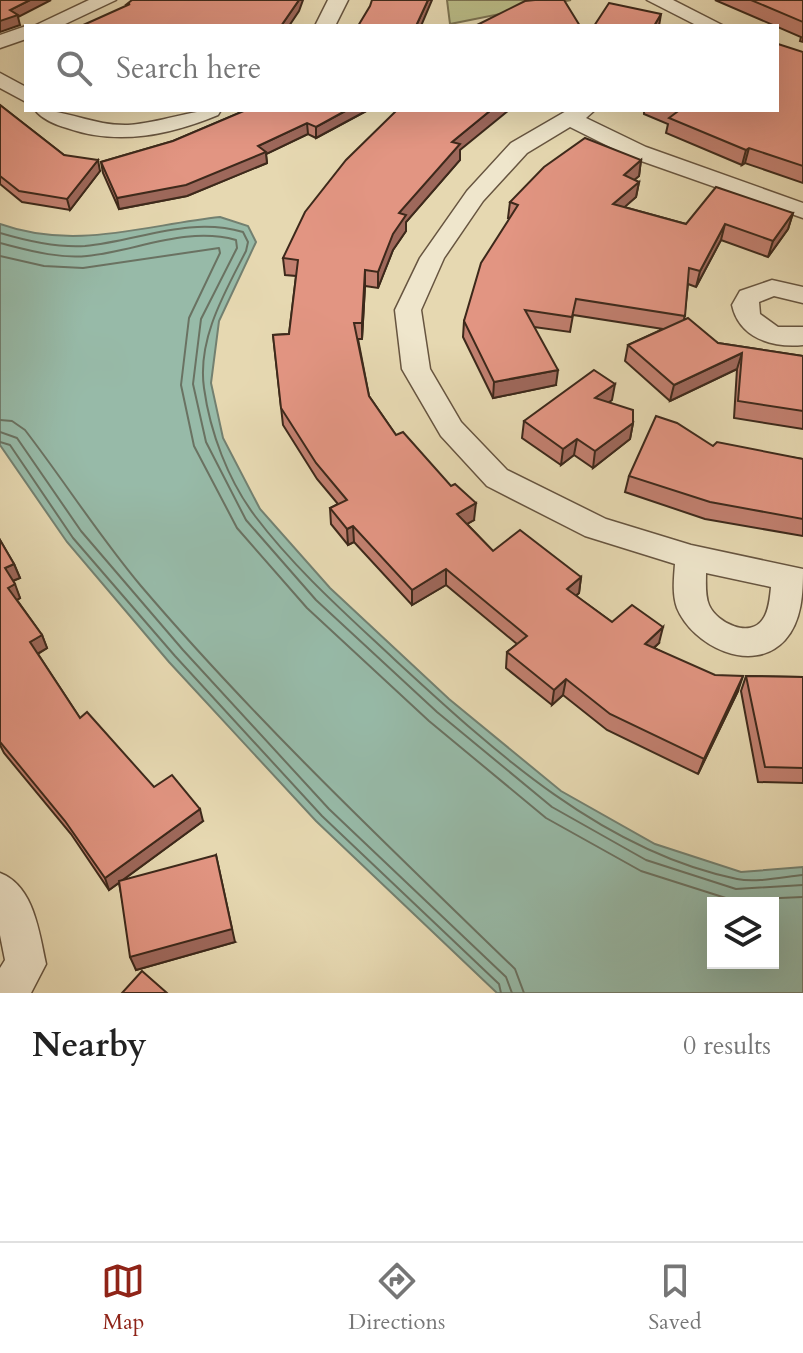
<!DOCTYPE html>
<html lang="en">
<head>
<meta charset="utf-8">
<style>
  body { margin:0; font-family:Cardo,serif; background:#f2f2f2; color:#222 }
  .controls { position:absolute; right:24px; bottom:24px; display:grid; overflow:hidden; border-radius:0px; box-shadow:0 8px 32px #0002 }
  .controls button { width:72px; height:72px; display:grid; place-items:center; padding:0; border:0; border-bottom:2px solid #e0e0e0; background:#fff; color:#222; font:40px sans-serif }
  .list { margin:0; padding:0; list-style:none }
  h2 { display:flex; justify-content:space-between; align-items:center; height:104px; margin:0; padding:0 32px; font-size:34px }
  h2 small { font-size:26px; font-weight:400; color:#767676 }
  .icon { flex:none; width:44px; height:44px; fill:none; stroke:currentColor; stroke-width:2; stroke-linecap:round; stroke-linejoin:round }
  .map { position:relative; flex:none; width:803px; height:993px; overflow:hidden }
  .search { position:absolute; background:#fff; box-shadow:0 8px 32px #0002; left:24px; right:24px; top:24px; height:88px; display:flex; align-items:center; gap:20px; box-sizing:border-box; padding:0 28px; border-radius:0px; color:#767676; font-size:30px }
  .sheet { height:248px; background:#fff }
  nav { display:flex; justify-content:space-around; align-items:center; box-sizing:border-box; height:112px; border-top:2px solid #e0e0e0; background:#fff; font-size:22px; color:#767676 }
  nav a { display:grid; justify-items:center; gap:4px }
  nav .on { color:#8f2418 }
  .map>svg:first-child { display:block }
</style>
</head>
<body>
<div class="map">
<svg width="803" height="993" viewBox="0 0 803 993">
  <rect width="100%" height="100%" fill="#e6d8b1"/>
  <filter id="stains"><feTurbulence type="fractalNoise" baseFrequency=".0025" numOctaves="4"/><feColorMatrix values="0 0 0 0 .2 0 0 0 0 .09 0 0 0 0 .02 0 0 0 .5 -.17"/></filter>
  <radialGradient id="worn" r=".72"><stop offset=".6" stop-color="#630" stop-opacity="0"/><stop offset="1" stop-color="#630" stop-opacity=".3"/></radialGradient>
  <path fill="#bbbd88" stroke="#7c7352" stroke-width="2" d="M447,0H571L450,24Z"/>
  <path fill="#97baa8" stroke="#738070" stroke-width="2" fill-rule="evenodd" d="M220,217L248,226L256,242L219,321L211,383L223,438L260,509L330,588L449,699L561,791L655,844L741,872L803,867V993H497L316,821L169,662L67,542L0,445V224C75,251 145,225 220,217ZM713,903H773V963H713Z"/>
  <g fill="none" stroke-linecap="round" stroke-linejoin="round">
    <g stroke="#6a7262" stroke-width="2">
      <path d="M0,233C27,241 56,248 85,246C138,241 189,216 243,232L248,242L246,251C225,292 197,339 204,388C210,432 228,480 255,516C295,569 346,614 394,659C493,750 601,851 737,879C756,883 783,877 803,875"/>
      <path d="M0,243C28,250 58,259 87,256C136,251 186,226 236,240L237,248L201,319L193,384L206,442L246,520L316,600L437,712L552,807L646,860L736,889L803,885"/>
      <path d="M0,256L44,266L83,268L219,248L220,253L189,318L181,385L194,446L237,528L307,608L429,721L546,818L641,871L732,900L803,897"/>
      <path d="M0,420L12,421L25,430C65,482 99,536 141,586C257,722 387,845 515,969L524,993"/>
      <path d="M0,432L17,438L81,531L183,650L329,809L506,977L512,993"/>
      <path d="M0,442L10,445L73,538L175,656L322,816L499,984L501,993"/>
    </g>
    <defs>
      <g id="street">
        <path d="M89,0H116L61,26H34Z"/>
        <path d="M328,0H348L335,26H315Z"/>
        <path d="M647,0H673L724,26H698Z"/>
        <path d="M26,26V39L0,48V35Z"/>
        <path d="M0,73L26,87V102L0,88Z"/>
        <path d="M35,110C68,110 94,126 128,125C160,123 188,110 221,110L218,115C169,135 118,146 67,128C56,125 42,119 35,110Z"/>
        <path d="M568,110H595L586,118L646,147L803,203V218L630,157L570,127L527,153L483,201L444,258L421,310L430,369L461,422L507,470L606,519L691,545L803,569C803,593 802,621 785,640C752,676 692,645 677,608C672,594 674,578 675,564L585,536L487,486L441,436L402,369L395,310L420,258L467,191L511,143ZM706,573L771,587C770,597 769,611 763,619C750,639 717,623 709,605C705,596 706,583 706,573Z"/>
        <path d="M772,280L803,287V303L774,296L759,302L760,314L778,327H803V345C772,348 739,338 732,305L740,291Z"/>
        <path d="M0,873C34,886 39,932 46,964L31,993H0V968L5,960L0,935Z"/>
      </g>
    </defs>
    <use href="#street" stroke="#675540" stroke-width="3"/>
    <use href="#street" fill="#efe6cc" fill-rule="evenodd"/>
  </g>
  <g fill="#c28070" stroke="#3d291b" stroke-width="2">
    <path d="M715,0H803V42L800,41L801,37Z"/>
    <path d="M803,52V183L745,163L742,165L666,133L668,124L644,114V110H777Z"/>
    <path d="M0,105L64,155L100,171L70,210L22,202L0,184Z"/>
    <path d="M246,110H368L316,138L308,134L266,154L267,163L187,196L119,209L103,173L101,162L173,141Z"/>
    <path d="M460,150V160L406,222V231L393,250L378,288L365,286L362,339H358L369,396L396,435L474,520L467,524L493,551L581,577L579,593L576,596L612,622L659,643L654,648L738,691L698,774L607,730L563,695L552,705L506,668L507,652L517,644L446,585L412,605L354,542L348,545L331,524L330,508L338,504L317,479L283,425L273,335L289,334L296,276L285,275L283,258Z"/>
    <path d="M641,160L639,176L634,180L639,182L636,197L624,207L686,224L793,213L788,229L768,257L721,240L696,287L688,284L684,320L718,343L803,356V429L734,418L737,369L670,401L625,361L628,345L663,329L573,315L570,332L534,327L556,385L493,398L463,337L464,321L510,218H508L510,202Z"/>
    <path d="M612,400L609,402L633,423L630,439L593,468L574,455L561,465L522,438L524,421Z"/>
    <path d="M713,446L803,459V536L705,519L625,492L629,476Z"/>
    <path d="M0,540L14,564L20,578L13,581L20,598L17,600L42,635L47,648L38,654L80,718L154,787L203,821L123,880L235,942L136,970L119,883L109,890L71,834L4,753L0,745Z"/>
    <path d="M746,676L803,677V783L758,782L741,691Z"/>
  </g>
  <g fill="#9e685b" stroke="#3d291b" stroke-width="2">
    <path d="M30,0H51L18,17L20,25L0,32V21L10,10Z"/>
    <path d="M299,0H303L299,11L289,26H281Z"/>
    <path d="M428,0H432L421,26H416Z"/>
    <path d="M661,14L659,26H654Z"/>
    <path d="M347,110H368L316,138V127Z"/>
    <path d="M491,110H509L460,150V160L406,222V231L393,250L378,288V272L399,213L452,142Z"/>
    <path d="M307,123L308,134L266,154L267,163L187,196L119,209L117,198L258,146Z"/>
    <path d="M749,148L745,163L742,165L746,150Z"/>
    <path d="M98,160L100,171L70,210L67,199Z"/>
    <path d="M641,160L639,176L621,191L624,175Z"/>
    <path d="M639,182L636,197L610,220L613,204Z"/>
    <path d="M793,213L788,229L768,257L773,241Z"/>
    <path d="M725,224L721,240L696,287L700,271Z"/>
    <path d="M365,270V286L362,339V323Z"/>
    <path d="M742,353L737,369L670,401L674,385Z"/>
    <path d="M558,370L556,385L493,398L494,382Z"/>
    <path d="M615,384L612,400L592,414L595,398Z"/>
    <path d="M633,423L630,439L593,468L595,451Z"/>
    <path d="M577,439L574,455L561,465L563,449Z"/>
    <path d="M476,503L474,520L456,530L457,514Z"/>
    <path d="M353,526L354,542L348,545L347,529Z"/>
    <path d="M14,564L20,578L10,582L5,568Z"/>
    <path d="M446,569V585L412,605V590Z"/>
    <path d="M581,577L579,593L564,605L567,589Z"/>
    <path d="M15,584L20,598L13,602L8,588Z"/>
    <path d="M663,627L659,643L641,659L645,644Z"/>
    <path d="M42,635L47,648L35,655L30,642Z"/>
    <path d="M743,676L738,691L698,774L704,759Z"/>
    <path d="M566,679L563,695L552,705L554,690Z"/>
    <path d="M200,809L203,821L109,890L105,878Z"/>
    <path d="M216,855L235,942L136,970L130,957Z"/>
  </g>
  <g fill="#e29582" stroke="#3d291b" stroke-width="2">
    <path d="M0,0H30L10,10L18,15L0,21Z"/>
    <path d="M132,0H299L281,26H81L130,4H127Z"/>
    <path d="M372,0H428L416,26H358L370,6Z"/>
    <path d="M535,0H564L580,26H475L525,1Z"/>
    <path d="M751,0H803V22Z"/>
    <path d="M609,3L661,14L654,26H594Z"/>
    <path d="M778,44L803,52V166L749,148L746,150L669,118L677,112L673,110H777V45Z"/>
    <path d="M0,105L64,155L98,160L67,199L19,191L0,176Z"/>
    <path d="M246,110H347L316,127L307,123L258,146L266,152L186,185L117,198L101,162L173,141Z"/>
    <path d="M397,110H491L452,142L460,144L399,213L406,215L393,234L378,272L365,270L362,323H354L369,396L396,435L403,432L451,486L455,484L476,503L457,514L493,551L520,530L581,577L567,589L612,622L632,605L663,627L645,644L715,675L743,676L704,759L610,714L566,679L554,690L507,652L527,636L446,569L412,590L353,526L347,529L330,508L347,500L316,463L281,408L273,335L289,334L298,260L283,258L305,212L346,160Z"/>
    <path d="M585,138L641,160L624,175L639,182L613,204L686,224L716,187L793,213L773,241L725,224L700,271L689,268L685,316L576,299L572,317L525,310L558,370L494,382L464,321L481,263L518,205L510,202L544,167Z"/>
    <path d="M688,318L718,343L803,356V411L738,401L742,353L674,385L628,345Z"/>
    <path d="M594,370L615,384L595,398L633,410V423L595,451L577,439L563,449L524,421Z"/>
    <path d="M656,416L677,423L713,446L717,442L803,459V519L710,502L629,476Z"/>
    <path d="M0,540L14,564L5,568L15,584L8,588L42,635L30,642L80,718L87,712L154,787L172,775L200,809L105,878L65,821L0,742Z"/>
    <path d="M746,676L803,677V768L765,767Z"/>
    <path d="M216,855L232,929L130,957L119,881Z"/>
    <path d="M142,971L167,993H122Z"/>
  </g>
  <rect width="100%" height="100%" filter="url(#stains)"/>
  <rect width="100%" height="100%" fill="url(#worn)"/>
</svg>
<div class="controls">
<button><svg class="icon" aria-label="layers" viewBox="0 0 24 24"><path d="M12 4l9 5-9 5-9-5zM3 14l9 5 9-5"/></svg></button>
</div>
<div class="search"><svg class="icon" aria-label="search" viewBox="0 0 24 24"><circle cx="10" cy="10" r="6"/><path d="M15 15l6 6"/></svg>Search here</div>
</div>
<section class="sheet">
<h2>Nearby<small>0 results</small></h2>
<ul class="list">
</ul>
</section>
<nav>
<a class="on"><svg class="icon" aria-label="map" viewBox="0 0 24 24"><path d="M3 6l6-2 6 2 6-2v14l-6 2-6-2-6 2zM9 4v14M15 6v14"/></svg>Map</a>
<a><svg class="icon" aria-label="directions" viewBox="0 0 24 24"><path d="M12 3l9 9-9 9-9-9zM9 14v-3h6M13 9l2 2-2 2"/></svg>Directions</a>
<a><svg class="icon" aria-label="saved" viewBox="0 0 24 24"><path d="M7 4h10v16l-5-4-5 4z"/></svg>Saved</a>
</nav>
</body>
</html>
